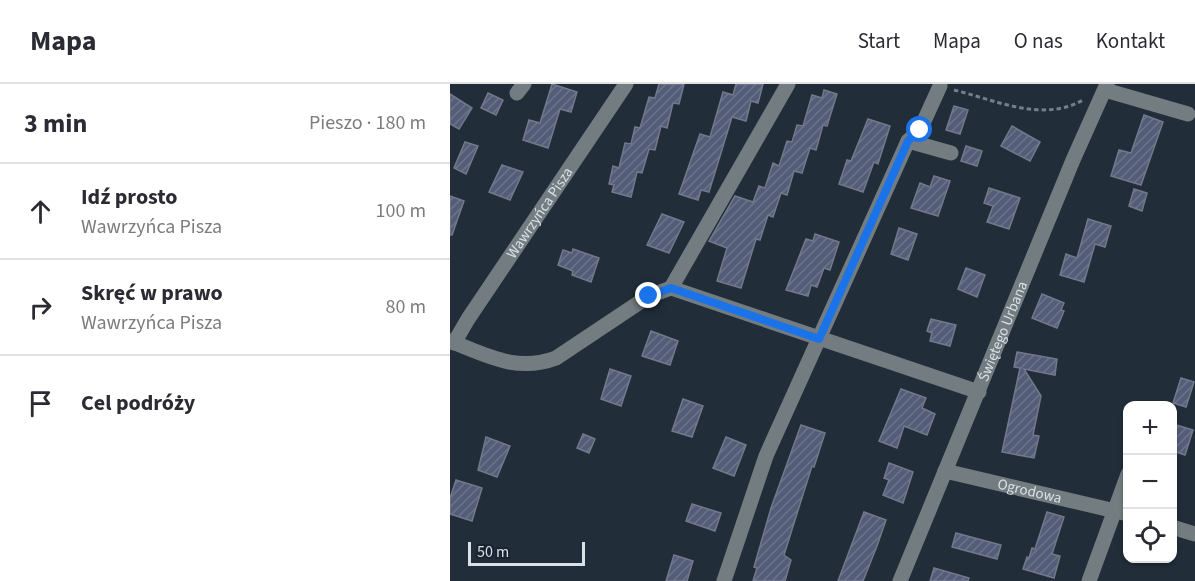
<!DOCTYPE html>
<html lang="pl">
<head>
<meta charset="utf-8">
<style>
  body { margin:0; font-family:"Source Sans 3",sans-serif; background:#f7f7f7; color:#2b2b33 }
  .controls { position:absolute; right:18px; bottom:18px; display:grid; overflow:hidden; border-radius:12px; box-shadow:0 2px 4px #0004 }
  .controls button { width:54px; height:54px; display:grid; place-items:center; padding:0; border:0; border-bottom:2px solid #e1e1e2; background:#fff; color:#2b2b33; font:30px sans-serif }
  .scale { position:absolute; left:18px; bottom:15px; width:117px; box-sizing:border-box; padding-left:6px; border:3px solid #d8e0e8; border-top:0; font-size:16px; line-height:21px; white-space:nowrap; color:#d8e0e8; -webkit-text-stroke:4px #18232f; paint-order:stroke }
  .stop { position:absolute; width:18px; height:18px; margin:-14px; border:4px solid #1a73e8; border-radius:50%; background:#fff }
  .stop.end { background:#1a73e8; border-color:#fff; box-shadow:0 2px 6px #0008 }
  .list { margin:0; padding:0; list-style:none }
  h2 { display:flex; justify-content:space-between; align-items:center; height:78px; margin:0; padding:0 24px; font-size:26px }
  h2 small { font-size:20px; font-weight:400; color:#7c7c81 }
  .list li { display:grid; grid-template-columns:39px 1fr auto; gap:18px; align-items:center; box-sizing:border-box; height:96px; padding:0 24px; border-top:2px solid #e1e1e2 }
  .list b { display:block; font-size:22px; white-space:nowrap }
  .list p { margin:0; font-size:20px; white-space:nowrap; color:#7c7c81 }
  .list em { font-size:20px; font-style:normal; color:#7c7c81 }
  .icon { flex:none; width:33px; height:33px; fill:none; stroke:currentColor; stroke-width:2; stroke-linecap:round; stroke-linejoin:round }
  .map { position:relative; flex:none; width:745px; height:497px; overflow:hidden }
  header { display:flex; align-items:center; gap:36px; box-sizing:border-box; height:84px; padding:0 30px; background:#fff; border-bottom:2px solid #e1e1e2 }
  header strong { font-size:28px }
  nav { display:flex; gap:33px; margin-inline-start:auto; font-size:21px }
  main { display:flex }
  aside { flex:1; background:#fff }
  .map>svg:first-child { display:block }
</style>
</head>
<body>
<header>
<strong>Mapa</strong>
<nav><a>Start</a><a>Mapa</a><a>O nas</a><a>Kontakt</a></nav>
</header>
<main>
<aside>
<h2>3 min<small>Pieszo · 180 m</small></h2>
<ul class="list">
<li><svg class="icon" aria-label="ahead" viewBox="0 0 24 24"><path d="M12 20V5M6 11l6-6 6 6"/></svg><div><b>Idź prosto</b><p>Wawrzyńca Pisza</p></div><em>100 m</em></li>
<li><svg class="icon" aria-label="right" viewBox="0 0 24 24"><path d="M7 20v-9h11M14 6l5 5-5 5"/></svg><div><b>Skręć w prawo</b><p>Wawrzyńca Pisza</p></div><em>80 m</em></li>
<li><svg class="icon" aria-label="arrive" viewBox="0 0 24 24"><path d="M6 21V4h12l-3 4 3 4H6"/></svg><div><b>Cel podróży</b></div></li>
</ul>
</aside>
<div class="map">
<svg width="745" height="497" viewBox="0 0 745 497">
  <defs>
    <pattern id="building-hatch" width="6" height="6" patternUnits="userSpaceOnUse" patternTransform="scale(1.5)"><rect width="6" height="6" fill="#535d78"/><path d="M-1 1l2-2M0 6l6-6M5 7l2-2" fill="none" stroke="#6b748b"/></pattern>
  </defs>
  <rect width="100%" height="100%" fill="#212d39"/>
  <g fill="url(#building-hatch)" stroke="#73798b" stroke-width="1.5">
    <path d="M102,0L127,8L121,28L110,25L98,64L73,56L79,36L90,39Z"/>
    <path d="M209,0H234L229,20L223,19L217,44L211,42L205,66L199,65L192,89L187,88L181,113L162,108L164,101L159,100L163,82L169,84L175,59L181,60L185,43L190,44L199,13L205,14Z"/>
    <path d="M286,0H313L308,19L301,17L296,37L282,33L259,108L251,106L248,116L229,110L250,50L260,53L273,8L283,11Z"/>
    <path d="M374,6L387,10L377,42L373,41L366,66L360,64L352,89L344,87L337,111L331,109L323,133L318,131L310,156L306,155L291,204L267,197L277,164L259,157L285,112L303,118L309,102L315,104L323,79L329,82L337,57L342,58L347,41L353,42L362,11L372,14Z"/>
    <path d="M38,9L53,16L46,31L31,24Z"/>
    <path d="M0,10L22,24L9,45L0,40Z"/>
    <path d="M504,22L518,26L510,50L496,46Z"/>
    <path d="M694,31L713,38L691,101L661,92L669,66L681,69Z"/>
    <path d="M418,35L440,42L428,80L424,78L413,108L389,100L397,76L401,77Z"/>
    <path d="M562,42L590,58L580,77L551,62Z"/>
    <path d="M15,58L28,62L16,90L4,84Z"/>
    <path d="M516,62L532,67L527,82L511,77Z"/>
    <path d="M52,81L73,88L60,116L39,108Z"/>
    <path d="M484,92L500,97L488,132L461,124L470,99L480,103Z"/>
    <path d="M539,104L570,114L559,145L537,138L543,122L534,119Z"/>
    <path d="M684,105L697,109L692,127L679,122Z"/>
    <path d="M0,112L14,117L2,151H0Z"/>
    <path d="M212,130L234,138L219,169L197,161Z"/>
    <path d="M638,135L661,142L655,163L645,160L634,198L610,191L616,170L627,174Z"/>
    <path d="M449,144L467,150L458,176L441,170Z"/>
    <path d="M365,150L389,158L380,186L374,184L367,203L361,201L358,212L336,206L356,155L363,157Z"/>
    <path d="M123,165L149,174L141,198L122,191L123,187L108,181L113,166L122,169Z"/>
    <path d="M516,184L535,191L527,213L508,205Z"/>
    <path d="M592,210L614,219L611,226L614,227L607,244L582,234Z"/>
    <path d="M481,235L506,241L500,262L480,257L482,249L477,247Z"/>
    <path d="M201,247L228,257L220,281L192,272Z"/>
    <path d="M567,268L607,275L605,291L574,285L591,312L583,351L589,352L584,374L552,368L570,284L564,283Z"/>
    <path d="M160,285L181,292L171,322L151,315Z"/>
    <path d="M731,294L744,298L736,323L723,319Z"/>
    <path d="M451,305L476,314L472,324L485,330L477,351L454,342L447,364L429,357Z"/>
    <path d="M233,315L253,322L242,353L222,347Z"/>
    <path d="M723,340L743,346L735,371L723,367Z"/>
    <path d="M351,341L375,349L364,383L362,382L334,471L341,476L335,497H303L307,484L304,483L321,424Z"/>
    <path d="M133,350L145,355L139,369L127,364Z"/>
    <path d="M36,353L60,362L47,393L28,386Z"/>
    <path d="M276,353L296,361L284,392L263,384Z"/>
    <path d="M439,379L463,388L453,419L433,411L439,396L434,394Z"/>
    <path d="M6,396L32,404L22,437L0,430V414Z"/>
    <path d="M242,420L271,429L265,447L236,437Z"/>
    <path d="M414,428L436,436L427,462L413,497H388Z"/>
    <path d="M597,428L614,433L602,470L610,472L604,494L573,485L577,473L579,474L582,464L585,465Z"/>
    <path d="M506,449L551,461L547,475L502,463Z"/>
    <path d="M224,471L243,477L237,497H216Z"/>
    <path d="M484,484L519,494L518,497H480Z"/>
  </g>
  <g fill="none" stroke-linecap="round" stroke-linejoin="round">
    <path stroke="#757f89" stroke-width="3" stroke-dasharray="4.5 3" stroke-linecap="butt" d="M504,6C545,16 593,39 633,16"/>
    <g stroke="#737c80" stroke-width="15">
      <path d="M490,2L470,46L458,57L501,69"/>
      <path d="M655,6L738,30"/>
      <path d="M67,9L74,0"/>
      <path d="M221,204L338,0"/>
      <path d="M0,257C36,271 67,289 106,274L199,212L221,204L529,308"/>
      <path id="s1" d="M4,259L18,235L176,0"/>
      <path id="s2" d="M495,387L678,430"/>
      <path d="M722,443L745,450"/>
      <path d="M274,497L316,372L458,57"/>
      <path id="s3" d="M450,497L623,76L657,0"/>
      <path d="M639,497L678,390"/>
    </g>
  </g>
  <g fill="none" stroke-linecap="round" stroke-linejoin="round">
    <path stroke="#1a73e8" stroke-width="8" d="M199,212L221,204L369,255L458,57L470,46"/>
  </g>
  <g text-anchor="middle" stroke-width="6" stroke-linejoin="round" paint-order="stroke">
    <g font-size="15" fill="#d8e0e8" stroke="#18232f">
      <text dy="5" stroke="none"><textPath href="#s1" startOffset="156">Wawrzyńca Pisza</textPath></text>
      <text dy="5" stroke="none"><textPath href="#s3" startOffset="270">Świętego Urbana</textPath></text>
      <text dy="5" stroke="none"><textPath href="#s2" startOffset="87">Ogrodowa</textPath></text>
    </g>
  </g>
</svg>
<div class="controls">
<button>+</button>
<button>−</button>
<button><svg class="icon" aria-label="locate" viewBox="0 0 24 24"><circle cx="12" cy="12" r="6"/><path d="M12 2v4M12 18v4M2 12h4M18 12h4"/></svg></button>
</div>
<div class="scale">50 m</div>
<div class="stop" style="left:470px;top:46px"></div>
<div class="stop end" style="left:199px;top:212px"></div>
</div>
</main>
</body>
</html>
